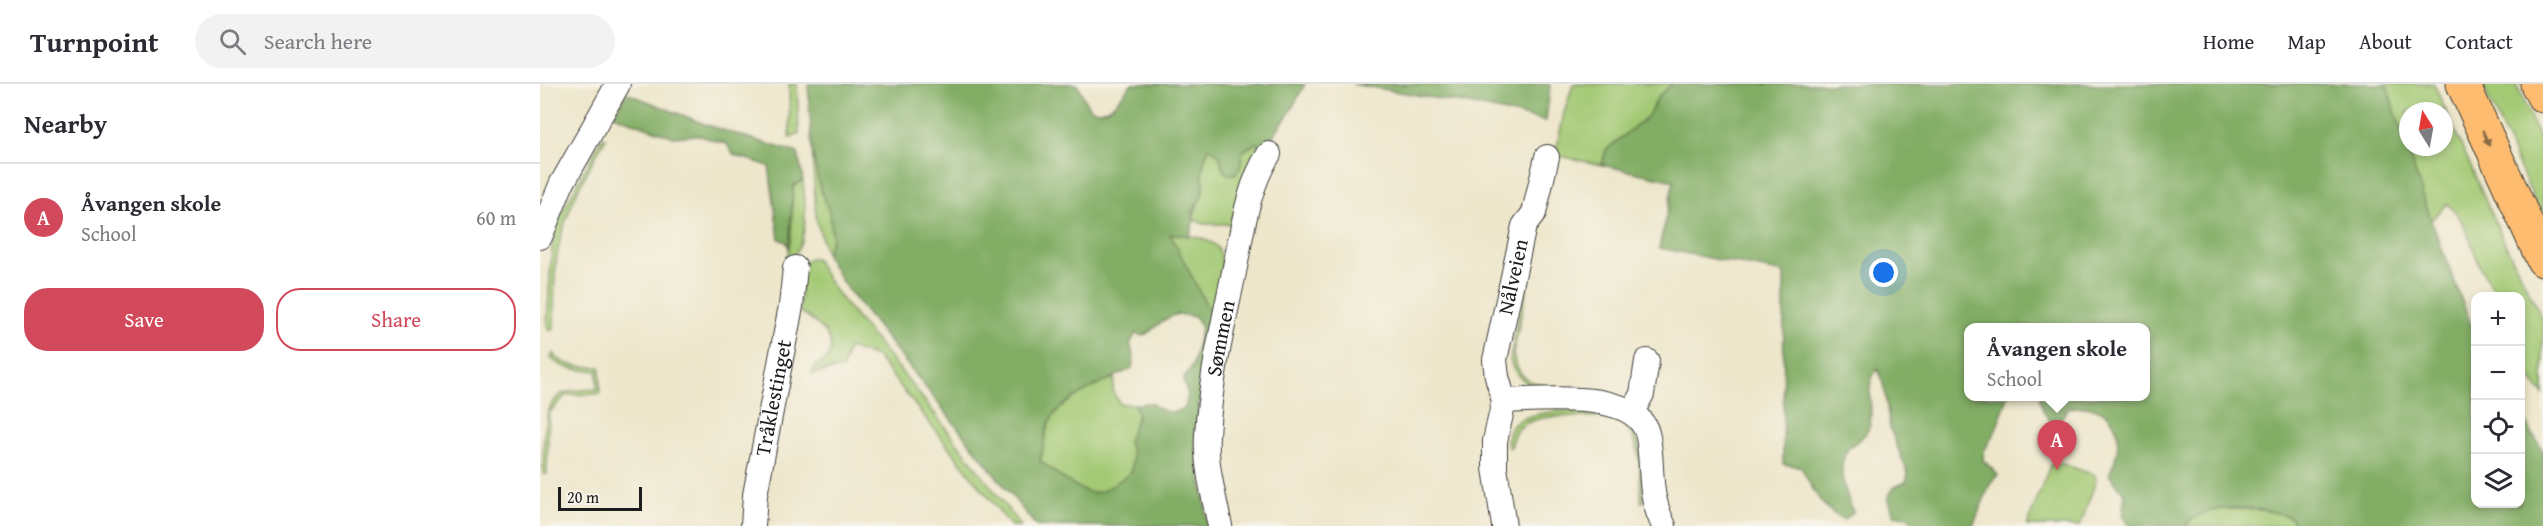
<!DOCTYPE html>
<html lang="en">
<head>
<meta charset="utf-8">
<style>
  body { margin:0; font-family:"Gentium Book Plus",serif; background:#f2f2f3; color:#2b2b33 }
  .controls { position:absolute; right:18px; bottom:18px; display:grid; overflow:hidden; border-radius:12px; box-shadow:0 3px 9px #0003 }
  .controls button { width:54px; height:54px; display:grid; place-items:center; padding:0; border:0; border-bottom:2px solid #e1e1e2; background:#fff; color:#2b2b33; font:30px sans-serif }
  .compass { position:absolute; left:1859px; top:18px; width:54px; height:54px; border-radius:50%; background:#fff; box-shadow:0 3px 9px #0003; rotate:349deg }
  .scale { position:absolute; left:18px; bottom:15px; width:84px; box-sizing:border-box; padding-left:6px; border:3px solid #1c1c1c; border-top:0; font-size:16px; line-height:21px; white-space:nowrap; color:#1c1c1c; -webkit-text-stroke:4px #f7f3e8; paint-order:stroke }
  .you { position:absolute; left:1344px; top:189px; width:21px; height:21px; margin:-15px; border:4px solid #fff; border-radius:50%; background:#1a73e8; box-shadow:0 0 0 9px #1a73e833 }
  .badge { display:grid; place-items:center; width:39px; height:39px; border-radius:50%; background:#d1495b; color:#fff; font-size:20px; font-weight:700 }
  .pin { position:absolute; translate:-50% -50px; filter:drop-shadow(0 2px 3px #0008) }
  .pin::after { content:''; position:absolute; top:32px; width:21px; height:18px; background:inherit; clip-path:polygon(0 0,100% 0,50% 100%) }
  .popup { position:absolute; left:1424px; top:239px; width:186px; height:78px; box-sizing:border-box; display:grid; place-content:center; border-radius:12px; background:#fff; filter:drop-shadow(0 2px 4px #0005); font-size:20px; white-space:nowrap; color:#7c7c81 }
  .popup b { font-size:22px; color:#2b2b33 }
  .popup::after { content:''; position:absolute; left:50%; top:100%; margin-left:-12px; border:12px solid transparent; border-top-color:#fff }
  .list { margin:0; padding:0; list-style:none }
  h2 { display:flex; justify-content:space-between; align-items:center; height:78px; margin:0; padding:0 24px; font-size:26px }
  h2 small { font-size:20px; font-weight:400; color:#7c7c81 }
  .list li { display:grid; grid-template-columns:39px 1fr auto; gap:18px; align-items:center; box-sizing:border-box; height:108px; padding:0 24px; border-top:2px solid #e1e1e2 }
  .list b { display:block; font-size:22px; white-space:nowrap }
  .list p { margin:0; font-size:20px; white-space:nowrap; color:#7c7c81 }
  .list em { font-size:20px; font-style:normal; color:#7c7c81 }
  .actions { display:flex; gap:12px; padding:18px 24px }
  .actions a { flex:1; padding:14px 0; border:2px solid #d1495b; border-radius:24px; text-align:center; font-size:21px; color:#d1495b }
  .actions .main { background:#d1495b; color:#fff }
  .icon { flex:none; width:33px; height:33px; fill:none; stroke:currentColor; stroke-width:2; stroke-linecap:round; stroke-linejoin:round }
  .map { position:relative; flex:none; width:2003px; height:442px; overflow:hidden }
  header { display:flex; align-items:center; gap:36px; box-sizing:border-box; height:84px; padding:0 30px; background:#fff; border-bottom:2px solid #e1e1e2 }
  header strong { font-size:28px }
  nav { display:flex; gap:33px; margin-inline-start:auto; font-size:21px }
  .search { width:420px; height:54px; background:#f2f2f3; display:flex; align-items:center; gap:15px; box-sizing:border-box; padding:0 21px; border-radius:33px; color:#7c7c81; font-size:22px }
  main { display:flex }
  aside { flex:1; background:#fff }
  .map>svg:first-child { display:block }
</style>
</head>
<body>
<header>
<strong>Turnpoint</strong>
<div class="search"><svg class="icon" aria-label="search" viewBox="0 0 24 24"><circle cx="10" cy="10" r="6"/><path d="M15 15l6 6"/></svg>Search here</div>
<nav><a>Home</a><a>Map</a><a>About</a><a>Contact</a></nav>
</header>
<main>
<aside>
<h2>Nearby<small></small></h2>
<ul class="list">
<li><span class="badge">A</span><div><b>Åvangen skole</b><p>School</p></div><em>60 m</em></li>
</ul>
<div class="actions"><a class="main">Save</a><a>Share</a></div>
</aside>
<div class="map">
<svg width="2003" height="442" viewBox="0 0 2003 442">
  <rect width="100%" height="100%" fill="#f7f3e8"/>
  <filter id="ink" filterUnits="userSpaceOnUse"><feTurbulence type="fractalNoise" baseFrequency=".0167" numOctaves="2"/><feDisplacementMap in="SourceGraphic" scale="12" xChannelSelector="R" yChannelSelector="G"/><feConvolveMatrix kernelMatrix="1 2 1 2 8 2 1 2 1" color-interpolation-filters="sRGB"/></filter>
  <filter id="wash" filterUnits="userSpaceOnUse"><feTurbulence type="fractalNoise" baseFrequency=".008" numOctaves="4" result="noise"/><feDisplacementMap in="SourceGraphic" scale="24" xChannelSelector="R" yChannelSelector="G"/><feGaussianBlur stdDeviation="1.35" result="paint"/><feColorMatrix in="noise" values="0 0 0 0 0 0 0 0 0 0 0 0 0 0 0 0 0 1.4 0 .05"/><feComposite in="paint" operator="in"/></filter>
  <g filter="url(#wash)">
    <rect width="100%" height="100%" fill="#ede6ca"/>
    <g fill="#a3c973" stroke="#607248" stroke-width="1.5" fill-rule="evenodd">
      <path d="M249,0H257L259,50L250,54Z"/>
      <path d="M1033,0H1132L1118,13L1108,32L1066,66L1062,81L1015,71L1024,29Z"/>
      <path d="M1846,0H1894L1963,155L2003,236V310C1998,303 1985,291 1983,284C1976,263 1980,235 1980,213L1960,212C1953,204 1946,195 1941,185C1931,163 1927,135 1907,120L1891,136ZM1868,27H1904V63H1868Z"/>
      <path d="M1942,0H1976L2003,63V135Z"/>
      <path d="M62,54H66C47,87 27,123 19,161C13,188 15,217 14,245L10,246L7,240L12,161L21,130Z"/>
      <path d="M716,59L725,63L693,140H664L654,136C653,122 664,114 664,100C664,92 662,97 662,90C661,81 666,71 669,62L680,72L682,84H699L703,67Z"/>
      <path d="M272,65L280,104L290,131L292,153L286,171L276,134Z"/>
      <path d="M263,96C265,124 271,160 246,179L251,152L253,102Z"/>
      <path d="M999,147L973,270C976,286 984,299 1002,300L1001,306C985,299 975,293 970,276L994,148Z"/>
      <path d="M629,149C643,151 663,152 675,161C690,173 676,217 673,234Z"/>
      <path d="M273,174L277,176C294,212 323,240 348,271C394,327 437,385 481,442H471L337,273L308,264L303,284L272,290L275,282L287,275C300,251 276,240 260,227L262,178Z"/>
      <path d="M13,269C22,284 45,282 60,283V310L26,311L9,329L7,390H3C4,365 0,319 24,309C35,305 46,306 57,305V287C43,286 21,286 11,274Z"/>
      <path d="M574,294L573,308L580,320H594L598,330L588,358L593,371L592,387C582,395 566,408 554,409C541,410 511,385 500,377C504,365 504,351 509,340C518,317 552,303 574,294Z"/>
      <path d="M1017,327C1034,327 1052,325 1068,328C1108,334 1102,388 1104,418H1101C1100,399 1102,360 1088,346C1086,343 1081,338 1077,336C1068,332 1055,333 1045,333C1022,332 972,329 972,362L968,364C962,333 995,330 1017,327Z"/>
      <path d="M1517,378L1555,391L1556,397L1540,442H1487L1510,381Z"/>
      <path d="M1697,425L1731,426L1750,433L1756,442H1645C1659,426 1677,425 1697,425Z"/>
    </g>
    <g fill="#82ad65" stroke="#4f6440" stroke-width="1.5" fill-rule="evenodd">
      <path d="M268,0H537L548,22C566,37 581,13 591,0H765L750,28L725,63L716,59L703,67L700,84L695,90H687L682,84L680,72L669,63L664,78L662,90L664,99L661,114L653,127L654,136L649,152L630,150L673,234L655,348L668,442H496L305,202L286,171L292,153L290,131L280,104L272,65ZM639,230L655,233L661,244L653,281L643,296L648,311L645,324C631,331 622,328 611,319L594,320L598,330L588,358L593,371L592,387C582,395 566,408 554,409C541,410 511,385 500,377C504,365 504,352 508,341C519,313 567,298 592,284L594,273L590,260L596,249L602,252C618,245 621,233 639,230Z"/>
      <path d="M812,0H1009L1010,2L1006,37L929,20Z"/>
      <path d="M1132,0H1846L1891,136L1935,251L1936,420H1980L1981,331L2003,367V442H1756L1750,433C1721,423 1667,416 1645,442H1593L1587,439L1582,431L1585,410L1569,391C1587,352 1579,317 1528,324L1515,343L1504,329L1499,313L1606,312V243H1428V312L1468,313L1456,346L1444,367L1443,376L1458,391L1451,398L1433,442H1377L1368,433L1354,431L1348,413L1354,403L1366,398L1368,390L1350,344L1344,303L1338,285C1323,300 1334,321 1330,340C1328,352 1317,356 1309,364C1294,382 1306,409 1313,428L1305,436C1282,427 1272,404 1261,383L1243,380L1244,189L1119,164L1134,97L1062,81L1066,66L1108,32L1118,13Z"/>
      <path d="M87,9L167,41L258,69L263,96L253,102L249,164L246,158L239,155L229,82L194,71L187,60L157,51L134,53L73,31Z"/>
    </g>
  </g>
  <g filter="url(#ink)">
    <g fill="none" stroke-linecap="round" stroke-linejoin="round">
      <defs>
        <g id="minor">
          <path d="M0,153L21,101L78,0"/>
          <path d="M964,317C1001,316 1100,304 1108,353C1114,387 1107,408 1124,442"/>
          <path d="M1092,328L1102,310L1107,277"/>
          <path id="s1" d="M213,442L215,411L251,222L255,184"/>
          <path id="s2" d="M680,442C674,413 665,381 667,351C670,296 683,242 694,188C702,150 707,103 729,70"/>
          <path id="s3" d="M964,442L955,384V357L964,317L957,293L955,276L984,142L994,129L1007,73"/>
        </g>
        <g id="motorway">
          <path d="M1923,0L2003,176"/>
          <path d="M1997,0L2003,12"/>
        </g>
      </defs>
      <use href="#minor" stroke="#3b3a36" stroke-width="26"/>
      <use href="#motorway" stroke="#3b3a36" stroke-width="35"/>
      <use href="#minor" stroke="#fff" stroke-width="24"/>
      <use href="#motorway" stroke="#fdbc70" stroke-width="33"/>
    </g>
    <defs><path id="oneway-solid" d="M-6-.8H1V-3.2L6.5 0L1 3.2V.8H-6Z" transform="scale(1.5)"/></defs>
    <use fill="#8c6c46" href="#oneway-solid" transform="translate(1946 54) rotate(66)"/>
  </g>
  <g text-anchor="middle" stroke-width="4.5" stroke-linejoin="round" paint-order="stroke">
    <g font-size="21" fill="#1c1c1c" stroke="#f7f3e8">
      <text dy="7" stroke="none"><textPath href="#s3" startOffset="254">Nålveien</textPath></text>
      <text dy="7" stroke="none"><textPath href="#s2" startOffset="190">Sømmen</textPath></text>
      <text dy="7" stroke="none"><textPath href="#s1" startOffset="130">Tråklestinget</textPath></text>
    </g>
  </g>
</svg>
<div class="controls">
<button>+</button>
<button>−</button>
<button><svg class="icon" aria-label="locate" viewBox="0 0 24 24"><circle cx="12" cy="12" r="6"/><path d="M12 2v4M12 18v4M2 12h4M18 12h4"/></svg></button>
<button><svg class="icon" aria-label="layers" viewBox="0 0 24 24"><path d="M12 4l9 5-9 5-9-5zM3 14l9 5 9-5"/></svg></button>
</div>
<svg class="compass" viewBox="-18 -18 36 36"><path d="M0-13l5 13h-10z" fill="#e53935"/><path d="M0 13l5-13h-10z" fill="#7c7c81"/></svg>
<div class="scale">20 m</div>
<div class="you"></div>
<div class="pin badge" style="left:1517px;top:386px">A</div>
<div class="popup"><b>Åvangen skole</b>School</div>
</div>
</main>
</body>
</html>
